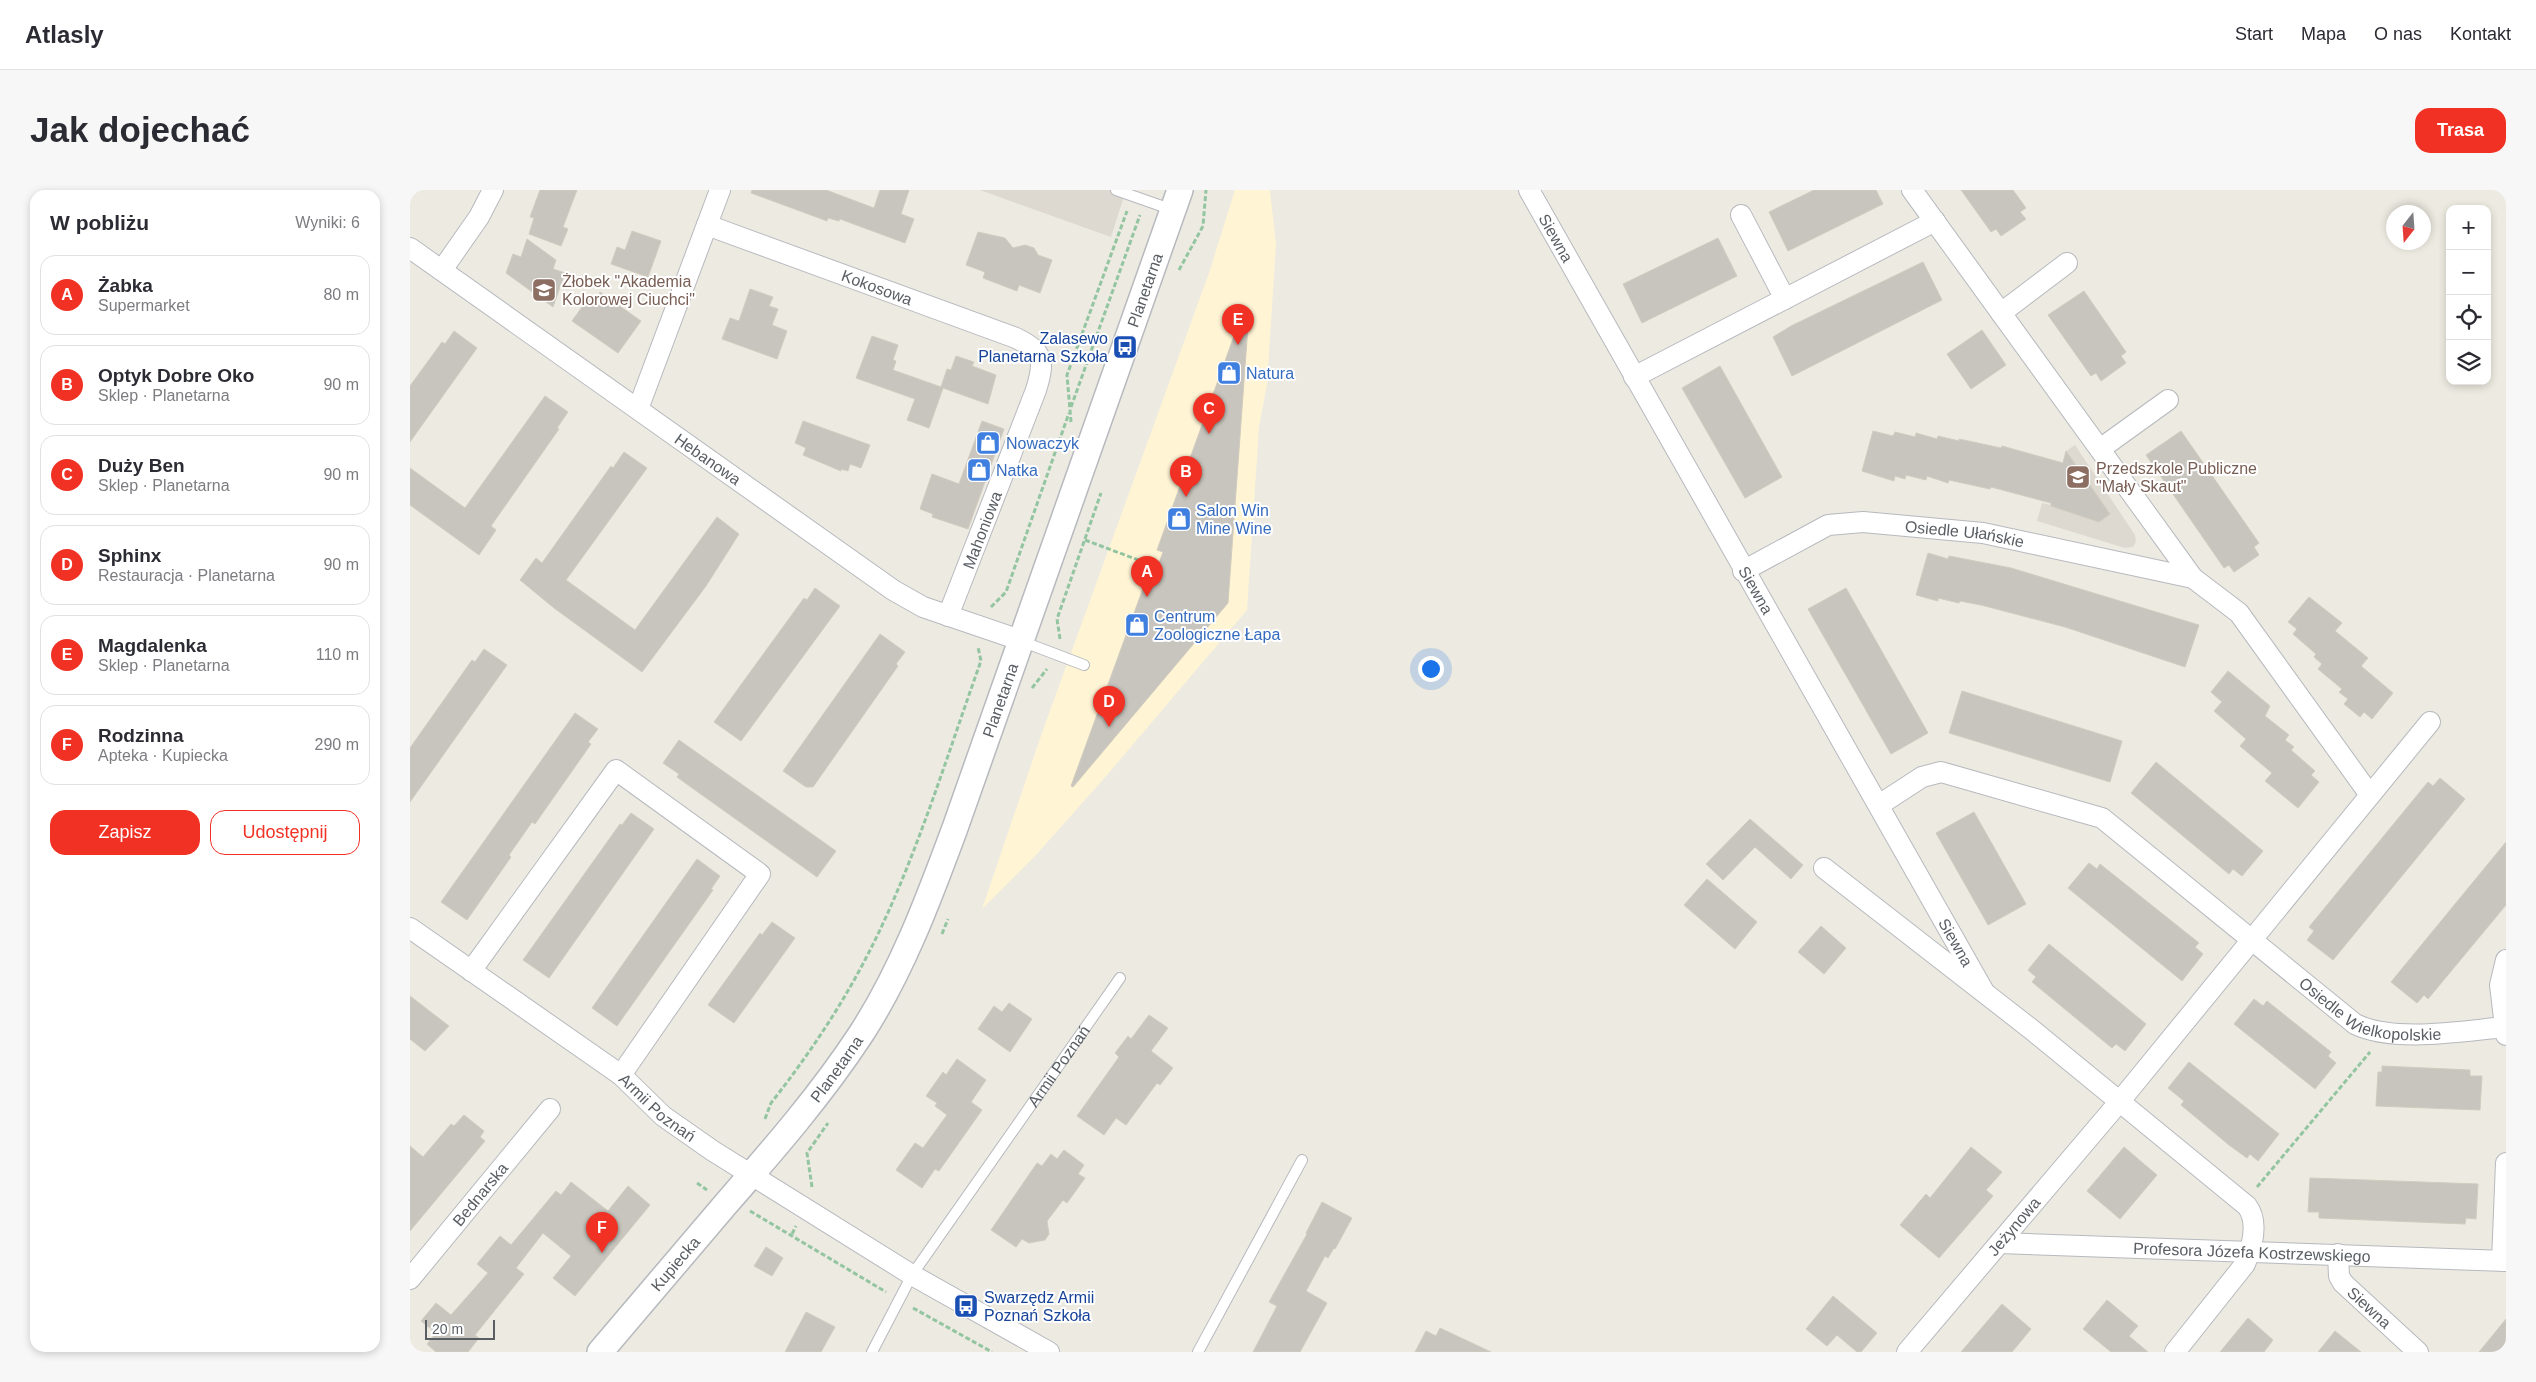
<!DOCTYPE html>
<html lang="pl">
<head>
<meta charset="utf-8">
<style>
  body { margin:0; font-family:Arial,sans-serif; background:#f7f7f7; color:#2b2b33 }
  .controls { position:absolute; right:15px; top:15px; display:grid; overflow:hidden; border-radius:10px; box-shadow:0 2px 8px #0003 }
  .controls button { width:45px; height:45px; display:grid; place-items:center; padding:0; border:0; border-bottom:1px solid #e1e1e2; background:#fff; color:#2b2b33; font:25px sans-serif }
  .compass { position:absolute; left:1976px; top:15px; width:45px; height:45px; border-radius:50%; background:#fff; box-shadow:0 2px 8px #0003; rotate:197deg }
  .scale { position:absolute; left:15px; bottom:12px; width:70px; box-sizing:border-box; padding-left:5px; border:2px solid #595e63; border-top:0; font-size:14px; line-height:18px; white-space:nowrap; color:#595e63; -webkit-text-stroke:4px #fff; paint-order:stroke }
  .you { position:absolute; left:1020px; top:478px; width:18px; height:18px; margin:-12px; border:4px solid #fff; border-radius:50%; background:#1a73e8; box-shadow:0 0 0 8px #1a73e833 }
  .badge { display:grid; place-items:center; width:32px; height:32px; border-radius:50%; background:#f13124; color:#fff; font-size:16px; font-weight:700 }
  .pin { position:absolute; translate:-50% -41px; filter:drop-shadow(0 1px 2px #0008) }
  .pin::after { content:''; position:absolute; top:26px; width:18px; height:15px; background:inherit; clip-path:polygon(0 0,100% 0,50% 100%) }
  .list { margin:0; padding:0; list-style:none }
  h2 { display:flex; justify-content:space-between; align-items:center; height:65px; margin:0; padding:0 20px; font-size:21px }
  h2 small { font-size:16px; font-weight:400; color:#7c7c81 }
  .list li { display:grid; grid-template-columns:32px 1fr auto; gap:15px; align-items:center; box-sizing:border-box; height:80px; margin:0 10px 10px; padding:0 10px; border:1px solid #e1e1e2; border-radius:15px }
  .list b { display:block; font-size:19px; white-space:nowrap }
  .list p { margin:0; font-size:16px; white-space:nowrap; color:#7c7c81 }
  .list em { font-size:16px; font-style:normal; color:#7c7c81 }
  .actions { display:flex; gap:10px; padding:15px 20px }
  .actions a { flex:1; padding:11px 0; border:1px solid #f13124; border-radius:15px; text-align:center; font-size:18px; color:#f13124 }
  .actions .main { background:#f13124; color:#fff }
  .icon { flex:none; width:28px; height:28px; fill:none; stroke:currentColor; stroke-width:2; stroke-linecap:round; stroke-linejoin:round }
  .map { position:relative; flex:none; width:2096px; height:1162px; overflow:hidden; border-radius:15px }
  header { display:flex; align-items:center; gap:30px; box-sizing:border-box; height:70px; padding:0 25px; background:#fff; border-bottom:1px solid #e1e1e2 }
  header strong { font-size:24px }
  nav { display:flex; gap:28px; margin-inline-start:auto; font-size:18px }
  .intro { display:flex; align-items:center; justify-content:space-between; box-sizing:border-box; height:120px; padding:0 30px }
  h1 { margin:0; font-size:35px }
  .button { padding:12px 22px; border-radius:15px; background:#f13124; color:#fff; font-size:18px; font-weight:700 }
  main { display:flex; gap:30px; padding:0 30px }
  aside { flex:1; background:#fff; border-radius:15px; box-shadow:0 2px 8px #0003 }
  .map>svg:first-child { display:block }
</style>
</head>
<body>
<header>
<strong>Atlasly</strong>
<nav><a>Start</a><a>Mapa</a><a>O nas</a><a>Kontakt</a></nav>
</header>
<div class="intro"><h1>Jak dojechać</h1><a class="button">Trasa</a></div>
<main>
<aside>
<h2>W pobliżu<small>Wyniki: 6</small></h2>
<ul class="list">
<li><span class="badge">A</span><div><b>Żabka</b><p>Supermarket</p></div><em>80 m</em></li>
<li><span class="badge">B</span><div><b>Optyk Dobre Oko</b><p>Sklep · Planetarna</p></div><em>90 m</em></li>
<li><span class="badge">C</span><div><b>Duży Ben</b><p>Sklep · Planetarna</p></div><em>90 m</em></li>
<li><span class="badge">D</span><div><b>Sphinx</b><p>Restauracja · Planetarna</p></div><em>90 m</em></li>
<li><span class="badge">E</span><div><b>Magdalenka</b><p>Sklep · Planetarna</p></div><em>110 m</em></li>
<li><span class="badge">F</span><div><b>Rodzinna</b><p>Apteka · Kupiecka</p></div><em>290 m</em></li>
</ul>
<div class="actions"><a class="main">Zapisz</a><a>Udostępnij</a></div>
</aside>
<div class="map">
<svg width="2096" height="1162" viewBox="0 0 2096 1162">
  <rect width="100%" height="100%" fill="#edeae1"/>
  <path fill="#fff4d4" d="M825,0H860L866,55L857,194L849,237L837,420L697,585L626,665L572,719L633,540L799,83Z"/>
  <g fill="#ddd9d0">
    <path d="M570,0H716L701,47Z"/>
    <path d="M1665,255L1725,345L1726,352L1723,357L1715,358L1627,331L1632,313L1641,315L1656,261Z"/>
  </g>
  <g fill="#c8c5be" stroke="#d2ccbf">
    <path d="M130,0H167L153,37L158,39L151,56L119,44L124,28L120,27Z"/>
    <path d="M342,0H416L464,18L470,0H499L491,24L504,29L495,53L430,29L429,31L418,28L417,31L341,3Z"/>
    <path d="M1404,0H1466L1473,14L1378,61L1359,22Z"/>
    <path d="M1551,0H1603L1616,18L1610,22L1616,29L1591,46L1586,39L1581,42Z"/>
    <path d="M222,41L251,51L238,87L201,74L207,57L215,60Z"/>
    <path d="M568,42L595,48L603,58L615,55L624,58L628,65L642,70L630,103L609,95L607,101L573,88L575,82L556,75Z"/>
    <path d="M1308,48L1327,86L1232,133L1213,94Z"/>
    <path d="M117,49L146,70L143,79L155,83L143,117L96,83L103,64L111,67Z"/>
    <path d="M1513,72L1532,110L1382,186L1363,147L1381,136Z"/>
    <path d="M340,99L363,107L359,116L368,119L362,135L377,141L367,169L312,149L320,128L329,131Z"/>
    <path d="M1674,101L1716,162L1711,166L1716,173L1691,191L1686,183L1681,186L1638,125Z"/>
    <path d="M190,102L231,131L208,163L162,131L180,106L187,111Z"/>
    <path d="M833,121L839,122L818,413L663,597L661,596L735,393L741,395L753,362L747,360Z"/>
    <path d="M1572,140L1596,175L1561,199L1537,164Z"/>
    <path d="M44,141L67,158L0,252V196L32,152L35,154Z"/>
    <path d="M462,146L488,155L483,170L486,171L483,180L531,197L537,179L541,180L546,166L564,172L562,176L586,185L578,214L533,198L519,238L497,230L505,209L446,188Z"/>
    <path d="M1310,176L1372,287L1335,308L1272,198Z"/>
    <path d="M135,206L158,222L147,238L149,239L81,336L86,340L69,365L0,315V278L55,318Z"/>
    <path d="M393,231L460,255L451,278L440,274L438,281L431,279V281L393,265L396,258L385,253Z"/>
    <path d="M572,231L594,239L558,339L522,327L523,324L510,319L522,284L549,294Z"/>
    <path d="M1463,241L1483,246L1485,242L1505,247L1506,243L1527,249L1528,246L1549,251V249L1591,258L1592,256L1653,273L1656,261L1700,324L1689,332L1641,316V313L1581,297L1580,299L1539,290L1538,293L1517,286L1516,290L1496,285L1495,289L1485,286L1484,291L1452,281Z"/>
    <path d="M1771,241L1849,353L1844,357L1849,365L1824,382L1819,375L1814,378L1736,265Z"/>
    <path d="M214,262L237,278L156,390L225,440L307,327L329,344L296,396L232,482L144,418L110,390L126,368L132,373L201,276L203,278Z"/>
    <path d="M1518,363L1538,369L1539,366L1601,378L1789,435L1775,477L1655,437L1571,415L1550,411L1549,413L1528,408V411L1506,405Z"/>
    <path d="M405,398L430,416L331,551L304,532L394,408L397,410Z"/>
    <path d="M1436,398L1518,543L1481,564L1398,419Z"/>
    <path d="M1899,407L1932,433L1925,441L1958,468L1951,476L1983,503L1962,529L1954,522L1950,527L1934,514L1938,509L1929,502L1932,499L1908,479L1912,474L1904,467L1906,464L1883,444L1887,439L1878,432Z"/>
    <path d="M470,444L495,462L486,474L488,476L403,597H396L373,581Z"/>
    <path d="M74,459L97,475L0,612V558L62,470L65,472Z"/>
    <path d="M1818,481L1860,516L1855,526L1879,545L1875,550L1884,557L1881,560L1905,581L1901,585L1909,592L1888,618L1855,591L1862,583L1830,556L1836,549L1804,521L1812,512L1801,502Z"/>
    <path d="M1552,501L1712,551L1700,592L1539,543Z"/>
    <path d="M165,523L188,539L178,552L181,554L125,634L122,632L99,665L101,667L57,730L31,712Z"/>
    <path d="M269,550L426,661L407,687L278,595L267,587L269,584L253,573Z"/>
    <path d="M1746,572L1853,661L1832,686L1823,679L1819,684L1721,603Z"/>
    <path d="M2030,588L2055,609L1923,770L1897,750L1904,741L1899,737L2018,592L2023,596Z"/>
    <path d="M1564,622L1616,714L1578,735L1526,643Z"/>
    <path d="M221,623L244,639L139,788L113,770L210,634L212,635Z"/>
    <path d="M1340,629L1393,675L1381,689L1345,657L1313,690L1296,674Z"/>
    <path d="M2096,652V715L2018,809L2014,805L2007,813L1981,792Z"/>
    <path d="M287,669L310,686L301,699L303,700L207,836L182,818Z"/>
    <path d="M1679,673L1687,679L1690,674L1789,753L1785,757L1793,764L1772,791L1658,698Z"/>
    <path d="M1297,689L1347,732L1325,759L1274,715Z"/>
    <path d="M362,732L385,748L324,833L298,815L350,743L352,745Z"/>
    <path d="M1411,736L1436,758L1414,784L1388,762Z"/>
    <path d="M1639,754L1736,834L1715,861L1706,854L1702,858L1622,792L1626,787L1618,780Z"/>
    <path d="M0,806L39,836L15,861L0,849Z"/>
    <path d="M1844,809L1853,816L1857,811L1921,862L1918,866L1926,873L1905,899L1824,834Z"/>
    <path d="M599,813L622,829L600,862L568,839L584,816L592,822Z"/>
    <path d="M739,825L758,838L741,861L763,878L750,895L747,893L716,935L706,928L694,945L667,926L709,867L705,863L718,846L721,849Z"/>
    <path d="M547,869L576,890L561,912L572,920L529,981L525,979L512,998L486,980L505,953L513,958L537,925L525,916L527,913L516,906L533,882L536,885Z"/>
    <path d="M1779,872L1869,944L1848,971L1840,964L1837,968L1819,955L1771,915L1774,911L1758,898Z"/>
    <path d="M1972,876L2060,880V886H2072L2070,920L1966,916L1968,882H1972Z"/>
    <path d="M54,925L74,941L70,947L75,951L0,1041V956L13,967L41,934L44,936Z"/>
    <path d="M1561,957L1592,982L1576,1000L1583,1006L1529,1068L1490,1035L1516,1004L1520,1008Z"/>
    <path d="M1714,957L1747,985L1710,1029L1677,1001Z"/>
    <path d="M654,960L674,975L668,984L675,988L657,1013L653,1010L637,1031L639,1044L635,1050L619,1053L612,1049L606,1057L581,1040L627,973L632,976L641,964L647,969Z"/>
    <path d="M1900,988L2068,994L2066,1029L2056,1028L2055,1034L1909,1028V1022H1898Z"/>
    <path d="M161,992L198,1021L218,996L240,1015L165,1106L143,1088L161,1066L133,1043L106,1078L114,1084L65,1145L69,1148L58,1162H26L17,1154L26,1143L11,1131L26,1113L41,1125L78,1083L67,1074L90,1046L101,1055L146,1001L151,1005Z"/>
    <path d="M912,1012L942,1028L925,1059L924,1058L918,1068L915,1066L896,1101L917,1113L890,1162H843L867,1116L859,1112L897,1044L896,1043Z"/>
    <path d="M356,1057L373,1068L362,1086L344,1076Z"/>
    <path d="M1423,1106L1467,1143L1451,1162H1447L1427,1145L1417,1156L1396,1139Z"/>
    <path d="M1697,1110L1728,1136L1719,1146L1738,1162H1701L1673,1139Z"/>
    <path d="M1592,1114L1621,1139L1602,1162H1551Z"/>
    <path d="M396,1122L425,1137L411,1162H375Z"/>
    <path d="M1838,1128L1863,1150L1854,1162H1810Z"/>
    <path d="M2096,1129V1162H2069Z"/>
    <path d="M1030,1138L1081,1162H1005L1016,1141L1026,1146Z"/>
    <path d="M1925,1141L1951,1162H1908Z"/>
  </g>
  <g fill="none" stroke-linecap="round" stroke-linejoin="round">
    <defs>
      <g id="service">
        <path d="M706,0L763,20"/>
        <path d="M611,451L674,475"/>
        <path id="s1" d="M462,1162L502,1085L710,788"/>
        <path d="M788,1162L892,970"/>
      </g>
      <g id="minor">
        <path id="s2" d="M1119,0L1573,800"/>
        <path d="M1502,0L1783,388L1829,423L1960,605"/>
        <path d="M1331,25L1375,109"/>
        <path id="s3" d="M297,35L606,148C634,162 635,171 626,200L538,426"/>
        <path id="s4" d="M0,58L483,400L513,417L610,450"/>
        <path d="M32,80L69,27L83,0"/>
        <path d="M1591,123L1657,73"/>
        <path d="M1224,187L1525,31"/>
        <path d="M228,219L310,0"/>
        <path d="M1690,259L1758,210"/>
        <path id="s5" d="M1333,381L1418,335L1453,332L1573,343L1783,388"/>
        <path id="s6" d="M1469,615L1512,587L1531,582L1692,628L1945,834C1984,853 2052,841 2095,837"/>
        <path d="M1414,678L1621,839L1837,1016C1849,1032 1842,1057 1835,1074L1765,1162"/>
        <path id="s7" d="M0,738L211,885L253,926L303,961L502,1085L639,1162"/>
        <path d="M2096,770L2090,795L2096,845"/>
        <path d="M61,781L206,580L350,684L211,885"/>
        <path id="s8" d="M1590,1053L2096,1071"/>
        <path id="s9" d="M1928,1064L1929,1086L1933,1093L2008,1162"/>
        <path d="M2092,1071L2096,973"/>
        <path id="s10" d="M0,1089L140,919"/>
        <path id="s11" d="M1497,1162L1710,911L2020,532"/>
      </g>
      <g id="tertiary">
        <path id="s12" d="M190,1162C232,1113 273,1064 315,1015C363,960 411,905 451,844C492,781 519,708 545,638L770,0"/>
      </g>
    </defs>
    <use href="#service" stroke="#b6b9be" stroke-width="12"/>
    <use href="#minor" stroke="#b6b9be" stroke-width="22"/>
    <use href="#tertiary" stroke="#b6b9be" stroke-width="28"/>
    <g stroke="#93c5a1" stroke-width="3" stroke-dasharray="5 2.5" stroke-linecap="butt">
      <path d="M769,80L793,36L796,0"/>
      <path d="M661,217L730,25"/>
      <path d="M661,232L657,185L717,21"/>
      <path d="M675,350L747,377"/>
      <path d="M581,417L596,402L659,223"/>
      <path d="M650,449L647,429L691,303"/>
      <path d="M622,498L637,479"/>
      <path d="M532,744L538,729"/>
      <path d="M355,929L361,913C397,867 429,820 456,768C504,676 536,568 571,471L568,457"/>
      <path d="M287,993L297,1000"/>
      <path d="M402,997L397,963L418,933"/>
      <path d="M1847,997L1960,862"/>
      <path d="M340,1021L476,1102"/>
      <path d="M382,1044L386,1036"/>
      <path d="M503,1118L582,1162"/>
    </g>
    <use href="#service" stroke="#fff" stroke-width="10"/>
    <use href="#minor" stroke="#fff" stroke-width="20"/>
    <use href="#tertiary" stroke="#fff" stroke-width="25"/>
  </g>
  <defs>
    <symbol id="school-square" viewBox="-11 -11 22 22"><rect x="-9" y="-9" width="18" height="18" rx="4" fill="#8d6e63" stroke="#fff"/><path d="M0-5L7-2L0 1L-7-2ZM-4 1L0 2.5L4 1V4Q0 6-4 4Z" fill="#fff"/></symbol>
    <symbol id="bus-square" viewBox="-11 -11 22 22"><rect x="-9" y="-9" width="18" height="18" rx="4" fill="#1a4fb4" stroke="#fff"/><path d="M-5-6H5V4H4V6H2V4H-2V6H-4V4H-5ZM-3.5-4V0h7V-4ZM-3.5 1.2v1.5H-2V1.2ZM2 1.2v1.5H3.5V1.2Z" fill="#fff"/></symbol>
    <symbol id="shop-square" viewBox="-11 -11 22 22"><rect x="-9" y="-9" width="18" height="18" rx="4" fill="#3f7fe0" stroke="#fff"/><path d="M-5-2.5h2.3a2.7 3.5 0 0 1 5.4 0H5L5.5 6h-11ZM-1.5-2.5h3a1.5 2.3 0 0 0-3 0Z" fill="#fff"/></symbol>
  </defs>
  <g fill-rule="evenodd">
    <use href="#school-square" x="120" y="86" width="28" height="28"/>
    <use href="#bus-square" x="701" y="143" width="28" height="28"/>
    <use href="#shop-square" x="805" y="169" width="28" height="28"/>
    <use href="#shop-square" x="564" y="239" width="28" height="28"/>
    <use href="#shop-square" x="555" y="266" width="28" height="28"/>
    <use href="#school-square" x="1654" y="273" width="28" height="28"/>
    <use href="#shop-square" x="755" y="315" width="28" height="28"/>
    <use href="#shop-square" x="713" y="421" width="28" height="28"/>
    <use href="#bus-square" x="542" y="1102" width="28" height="28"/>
  </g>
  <g text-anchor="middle" stroke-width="4" stroke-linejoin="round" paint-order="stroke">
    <g font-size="16" fill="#595e63" stroke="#fff">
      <text dy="6" stroke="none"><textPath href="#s2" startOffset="55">Siewna</textPath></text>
      <text dy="6" stroke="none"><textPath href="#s3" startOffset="181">Kokosowa</textPath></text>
      <text dy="6" stroke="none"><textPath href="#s12" startOffset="1209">Planetarna</textPath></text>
      <text dy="6" stroke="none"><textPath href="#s4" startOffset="365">Hebanowa</textPath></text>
      <text transform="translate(572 340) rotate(-69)" y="6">Mahoniowa</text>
      <text dy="6" stroke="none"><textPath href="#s5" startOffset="234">Osiedle Ułańskie</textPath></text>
      <text dy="6" stroke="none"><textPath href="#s2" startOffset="460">Siewna</textPath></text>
      <text dy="6" stroke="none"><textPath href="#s12" startOffset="774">Planetarna</textPath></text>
      <text dy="6" stroke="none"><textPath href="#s2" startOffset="865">Siewna</textPath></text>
      <text dy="6" stroke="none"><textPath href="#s6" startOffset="574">Osiedle Wielkopolskie</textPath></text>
      <text dy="6" stroke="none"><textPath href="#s1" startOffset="342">Armii Poznań</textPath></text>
      <text dy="6" stroke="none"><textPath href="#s12" startOffset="369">Planetarna</textPath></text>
      <text dy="6" stroke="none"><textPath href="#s7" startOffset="306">Armii Poznań</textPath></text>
      <text dy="6" stroke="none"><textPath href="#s10" startOffset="110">Bednarska</textPath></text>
      <text dy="6" stroke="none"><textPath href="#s11" startOffset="165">Jeżynowa</textPath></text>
      <text dy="6" stroke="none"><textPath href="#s8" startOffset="252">Profesora Józefa Kostrzewskiego</textPath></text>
      <text dy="6" stroke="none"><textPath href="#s12" startOffset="116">Kupiecka</textPath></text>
      <text dy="6" stroke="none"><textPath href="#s9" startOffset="66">Siewna</textPath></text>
    </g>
    <g font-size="16" fill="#785e54" stroke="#fff" text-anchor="start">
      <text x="152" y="97">Żłobek "Akademia<tspan x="152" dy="18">Kolorowej Ciuchci"</tspan></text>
      <text x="1686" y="284">Przedszkole Publiczne<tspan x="1686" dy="18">"Mały Skaut"</tspan></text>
    </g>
    <g font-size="16" fill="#164399" stroke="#fff" text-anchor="end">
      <text x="698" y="154">Zalasewo<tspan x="698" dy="18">Planetarna Szkoła</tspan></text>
      <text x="574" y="1113" text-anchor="start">Swarzędz Armii<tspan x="574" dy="18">Poznań Szkoła</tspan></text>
    </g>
    <g font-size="16" fill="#366cbe" stroke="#fff" text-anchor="start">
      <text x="836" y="189">Natura</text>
      <text x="596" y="259">Nowaczyk</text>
      <text x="586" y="286">Natka</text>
      <text x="786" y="326">Salon Win<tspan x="786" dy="18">Mine Wine</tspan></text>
      <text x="744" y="432">Centrum<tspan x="744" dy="18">Zoologiczne Łapa</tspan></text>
    </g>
  </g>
</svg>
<div class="controls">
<button>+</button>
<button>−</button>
<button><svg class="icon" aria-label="locate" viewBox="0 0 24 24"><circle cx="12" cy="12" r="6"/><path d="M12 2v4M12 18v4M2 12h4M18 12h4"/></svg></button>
<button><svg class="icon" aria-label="layers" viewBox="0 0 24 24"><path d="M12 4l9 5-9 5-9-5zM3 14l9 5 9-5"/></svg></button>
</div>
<svg class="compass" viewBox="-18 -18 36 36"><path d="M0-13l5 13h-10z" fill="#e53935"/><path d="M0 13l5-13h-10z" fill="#7c7c81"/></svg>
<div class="scale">20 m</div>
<div class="you"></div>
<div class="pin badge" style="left:737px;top:407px">A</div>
<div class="pin badge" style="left:776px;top:307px">B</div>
<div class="pin badge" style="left:799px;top:244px">C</div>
<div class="pin badge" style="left:699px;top:537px">D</div>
<div class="pin badge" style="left:828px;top:155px">E</div>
<div class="pin badge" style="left:192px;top:1063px">F</div>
</div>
</main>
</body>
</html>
